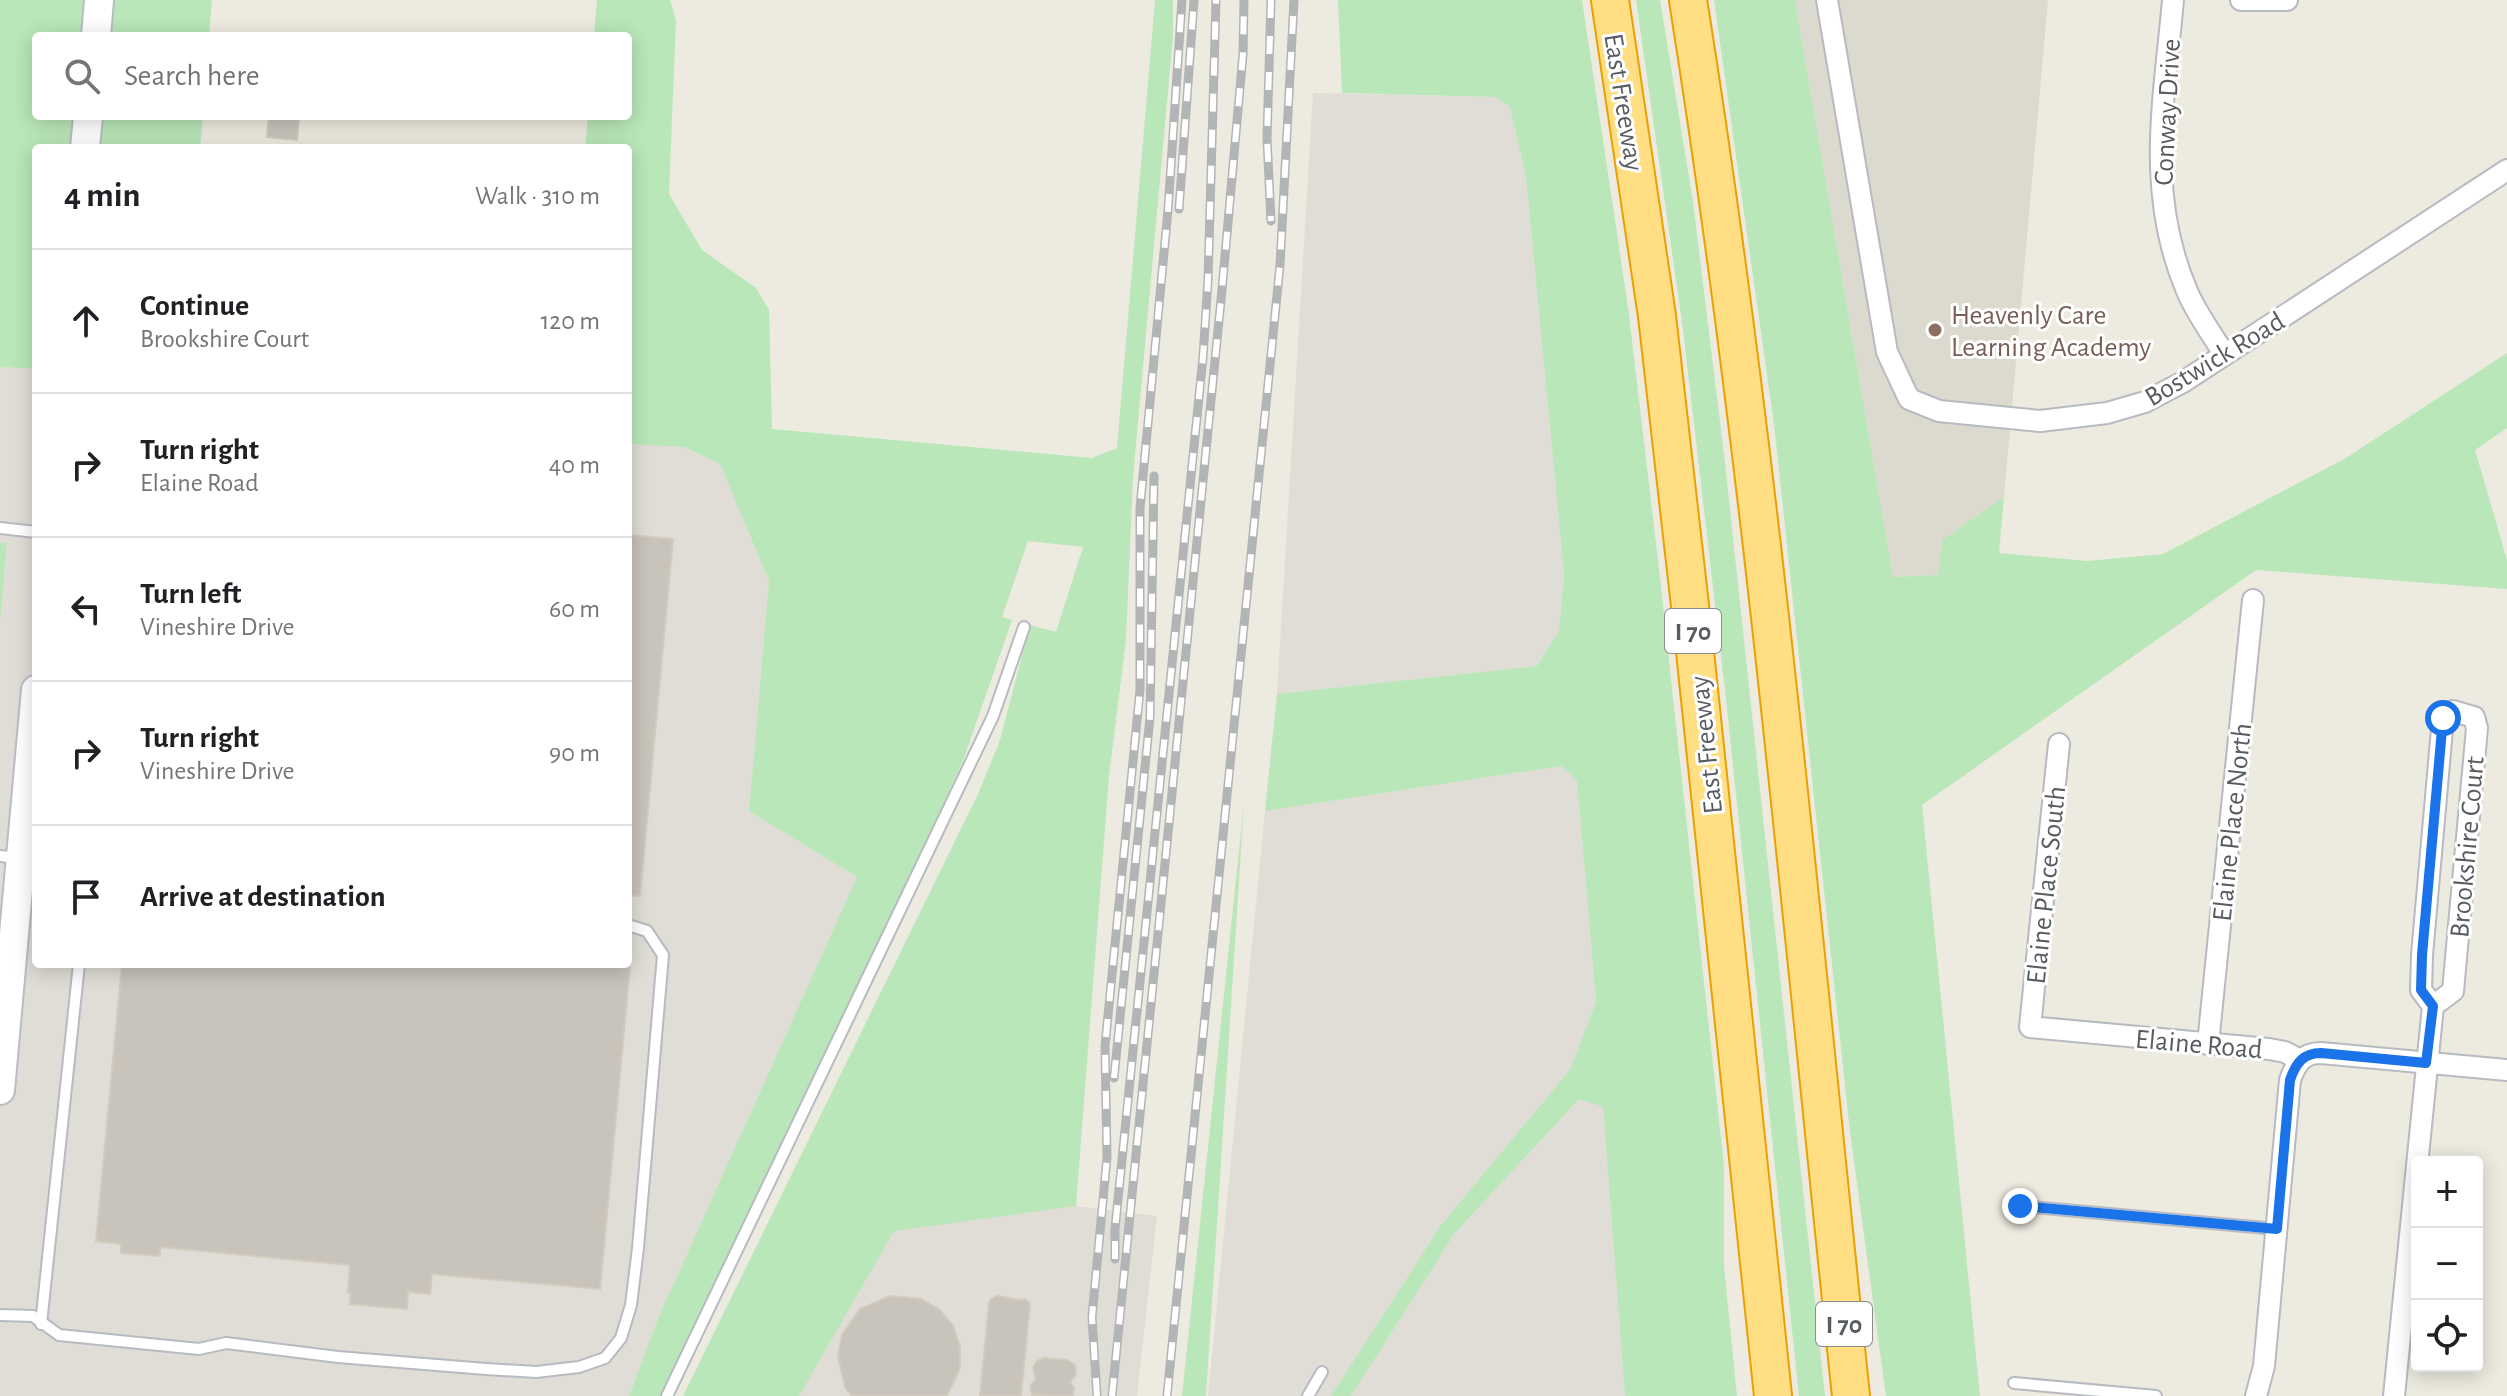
<!DOCTYPE html>
<html lang="en">
<head>
<meta charset="utf-8">
<style>
  body { margin:0; font-family:"Alegreya Sans",sans-serif; background:#f2f2f2; color:#202124 }
  .controls { position:absolute; right:24px; bottom:24px; display:grid; overflow:hidden; border-radius:8px; box-shadow:0 4px 20px #0003 }
  .controls button { width:72px; height:72px; display:grid; place-items:center; padding:0; border:0; border-bottom:2px solid #e0e0e0; background:#fff; color:#202124; font:40px sans-serif }
  .stop { position:absolute; width:24px; height:24px; margin:-18px; border:6px solid #1a73e8; border-radius:50%; background:#fff }
  .stop.end { background:#1a73e8; border-color:#fff; box-shadow:0 2px 8px #0008 }
  .list { margin:0; padding:0; list-style:none }
  h2 { display:flex; justify-content:space-between; align-items:center; height:104px; margin:0; padding:0 32px; font-size:34px }
  h2 small { font-size:26px; font-weight:400; color:#757577 }
  .list li { display:grid; grid-template-columns:52px 1fr auto; gap:24px; align-items:center; box-sizing:border-box; height:144px; padding:0 32px; border-top:2px solid #e0e0e0 }
  .list b { display:block; font-size:30px; white-space:nowrap }
  .list p { margin:0; font-size:26px; white-space:nowrap; color:#757577 }
  .list em { font-size:26px; font-style:normal; color:#757577 }
  .icon { flex:none; width:44px; height:44px; fill:none; stroke:currentColor; stroke-width:2; stroke-linecap:round; stroke-linejoin:round }
  .map { position:relative; flex:none; width:2507px; height:1396px; overflow:hidden }
  .search { position:absolute; background:#fff; box-shadow:0 4px 20px #0003; left:32px; top:32px; width:600px; height:88px; display:flex; align-items:center; gap:20px; box-sizing:border-box; padding:0 28px; border-radius:8px; color:#757577; font-size:30px }
  .panel { position:absolute; background:#fff; box-shadow:0 4px 20px #0003; left:32px; top:144px; width:600px; height:824px; border-radius:8px }
  .map>svg:first-child { display:block }
</style>
</head>
<body>
<div class="map">
<svg width="2507" height="1396" viewBox="0 0 2507 1396">
  <rect width="100%" height="100%" fill="#edeadf"/>
  <g fill="#e0ddd7">
    <path d="M1313,93L1496,97L1510,107L1526,177L1564,574L1559,631L1537,666L1277,694Z"/>
    <path d="M0,367L36,369V964H628V444L684,447L720,464L769,581L749,811L857,877L659,1316L629,1396H0Z"/>
    <path d="M1561,766L1577,779L1596,1002L1570,1071L1441,1225L1331,1396H1208L1265,811Z"/>
    <path d="M1579,1099L1603,1107L1625,1396H1351L1455,1233Z"/>
    <path d="M1076,1206L1157,1216L1137,1396H788L799,1395L894,1230Z"/>
  </g>
  <path fill="#dcd9ce" d="M1795,0H2048L2004,497L1942,540L1938,575L1893,577Z"/>
  <g fill="#b9e7b9">
    <path d="M0,0H86L82,36H36V116H75L73,148H36V369L0,367Z"/>
    <path d="M111,0H212L209,36H108Z"/>
    <path d="M597,0H670L676,20L669,194L702,250L756,288L769,310L772,429L1092,458L1117,448L1155,0H1173V36L1133,477L1126,640L1109,776L1076,1206L894,1231L799,1396H683L979,792L1000,740L1030,625L1056,632L1083,547L1028,541L1002,617L1012,620L963,761L809,1094L665,1396H629L659,1316L857,877L749,811L769,581L720,464L684,447L628,444V148H585L588,116H628V36H594Z"/>
    <path d="M1338,0H1582L1628,307L1659,569L1724,1166V1266L1737,1396H1625L1603,1107L1579,1099L1455,1233L1351,1396H1331L1441,1225L1570,1070L1596,1002L1577,780L1561,766L1265,811L1277,694L1537,666L1559,631L1564,574L1526,177L1510,107L1496,97L1342,93Z"/>
    <path d="M1636,0H1660L1693,202L1725,463L1825,1396H1799L1726,699L1683,329Z"/>
    <path d="M1714,0H1795L1893,577L1938,575L1942,540L2004,497L1999,553L2087,561L2163,554L2346,458L2507,353V428L2475,450L2507,560V589L2256,570L1922,805L1980,1396H1886L1850,1132L1774,424Z"/>
    <path d="M101,116H203L200,148H98Z"/>
    <path d="M0,543H7L0,622Z"/>
    <path d="M1244,803L1206,1396H1182Z"/>
  </g>
  <g fill="#c8c4bc" stroke="#d2cbbd" stroke-width="2">
    <path d="M269,116H299L297,140L267,137Z"/>
    <path d="M628,535L673,539L640,896L628,895Z"/>
    <path d="M122,964H602L630,967L600,1289L432,1274L430,1294L408,1292L407,1309L350,1304L351,1293H348L350,1265L160,1247V1256L121,1253V1244L96,1241Z"/>
    <path d="M890,1296L921,1299L940,1310L953,1326L960,1347V1368L947,1396H852L845,1387L838,1356L842,1335L860,1309Z"/>
    <path d="M997,1296L1019,1300L1025,1299L1030,1303L1021,1396H980L989,1304L990,1300Z"/>
    <path d="M1044,1358L1067,1360L1075,1365L1076,1375L1070,1382L1074,1388L1073,1396L1032,1395L1030,1386L1036,1379L1033,1368L1037,1361Z"/>
  </g>
  <g fill="none" stroke-linecap="round" stroke-linejoin="round">
    <defs>
      <g id="lane">
        <path d="M0,528L36,532"/>
        <path d="M0,856L36,860"/>
        <path d="M2020,1206L2277,1229"/>
        <path d="M0,1315L33,1316L59,1335L199,1349L226,1343L338,1357L486,1369L536,1372L579,1367L605,1358L621,1338L631,1305L638,1248L663,955L647,931L628,925"/>
        <path d="M41,1324L79,964"/>
        <path d="M2014,1383L2156,1396"/>
        <path d="M667,1396L993,716L1024,627"/>
        <path d="M1308,1396L1322,1372"/>
      </g>
      <g id="street">
        <path d="M1827,0L1887,352L1909,399L1939,411L2040,421L2107,413L2145,402L2183,382L2507,170"/>
        <path d="M2173,0C2164,101 2145,193 2187,291C2196,313 2212,334 2224,354"/>
        <path d="M2241,0H2287"/>
        <path d="M2059,744L2030,1027L2269,1049L2285,1052L2300,1060"/>
        <path d="M2208,1044L2253,600"/>
        <path d="M2256,1396L2264,1366L2290,1080C2296,1063 2303,1053 2321,1053L2507,1070"/>
        <path d="M2394,1396L2433,1006L2453,991L2477,728L2474,717L2453,711L2443,718L2422,955L2421,990L2433,1006"/>
      </g>
      <g id="secondary">
        <path d="M96,36L99,0"/>
        <path d="M85,148L88,116"/>
        <path d="M0,1090L36,690"/>
      </g>
      <g id="highway">
        <path d="M1610,0L1657,316L1692,623L1773,1396"/>
        <path d="M1688,0C1762,463 1802,930 1851,1396"/>
      </g>
    </defs>
    <use href="#lane" stroke="#b7bac0" stroke-width="14"/>
    <use href="#street" stroke="#b7bac0" stroke-width="24"/>
    <use href="#secondary" stroke="#b8bcc3" stroke-width="32"/>
    <use href="#highway" stroke="#eca000" stroke-width="40"/>
    <use href="#lane" stroke="#fff" stroke-width="10"/>
    <use href="#street" stroke="#fff" stroke-width="20"/>
    <use href="#secondary" stroke="#fff" stroke-width="28"/>
    <use href="#highway" stroke="#ffde84" stroke-width="36"/>
    <defs>
      <g id="rail">
        <path d="M1271,0L1267,138L1271,221"/>
        <path d="M1179,209L1194,0"/>
        <path d="M1114,1078L1150,717L1154,476"/>
        <path d="M1115,1259V1229L1203,357L1208,280L1216,0"/>
        <path d="M1097,1396L1092,1317L1107,1157L1105,1046L1140,690V508L1168,210L1182,0"/>
        <path d="M1112,1396L1222,290L1243,54L1244,0"/>
        <path d="M1167,1396L1280,265L1294,0"/>
      </g>
    </defs>
    <use href="#rail" stroke="#b3b4b5" stroke-width="9"/>
    <use href="#rail" stroke="#fff" stroke-width="6" stroke-dasharray="18" stroke-linecap="butt"/>
  </g>
  <g fill="none" stroke-linecap="round" stroke-linejoin="round">
    <path stroke="#1a73e8" stroke-width="10" d="M2020,1206L2277,1229L2290,1080C2296,1063 2303,1053 2321,1053L2426,1063L2433,1006L2421,990L2422,955L2443,718"/>
  </g>
  <circle fill="#8d6e63" stroke="#fff" stroke-width="3" cx="1935" cy="330" r="8"/>
  <g text-anchor="middle" stroke-width="6" stroke-linejoin="round" paint-order="stroke">
    <g fill="#fff" stroke="#8a8d91" stroke-width="2">
      <rect x="1665" y="609" width="56" height="44" rx="6"/>
      <rect x="1816" y="1302" width="56" height="44" rx="6"/>
    </g>
    <g font-size="26" font-weight="bold" fill="#585c62">
      <text x="1693" y="640">I 70</text>
      <text x="1844" y="1333">I 70</text>
    </g>
    <g font-size="28" fill="#585c62" stroke="#fff">
      <text transform="translate(1625 102) rotate(81)" y="10">East Freeway</text>
      <text transform="translate(2166 112) rotate(-87)" y="10">Conway Drive</text>
      <text transform="translate(2214 358) rotate(-31)" y="10">Bostwick Road</text>
      <text transform="translate(1705 745) rotate(-96)" y="10">East Freeway</text>
      <text transform="translate(2231 822) rotate(-84)" y="10">Elaine Place North</text>
      <text transform="translate(2466 847) rotate(-85)" y="10">Brookshire Court</text>
      <text transform="translate(2045 885) rotate(-84)" y="10">Elaine Place South</text>
      <text transform="translate(2199 1043) rotate(5)" y="10">Elaine Road</text>
    </g>
    <g font-size="28" fill="#785e54" stroke="#fff" text-anchor="start">
      <text x="1951" y="324">Heavenly Care<tspan x="1951" dy="32">Learning Academy</tspan></text>
    </g>
  </g>
</svg>
<div class="controls">
<button>+</button>
<button>−</button>
<button><svg class="icon" aria-label="locate" viewBox="0 0 24 24"><circle cx="12" cy="12" r="6"/><path d="M12 2v4M12 18v4M2 12h4M18 12h4"/></svg></button>
</div>
<div class="stop" style="left:2443px;top:718px"></div>
<div class="stop end" style="left:2020px;top:1206px"></div>
<div class="search"><svg class="icon" aria-label="search" viewBox="0 0 24 24"><circle cx="10" cy="10" r="6"/><path d="M15 15l6 6"/></svg>Search here</div>
<section class="panel">
<h2>4 min<small>Walk · 310 m</small></h2>
<ul class="list">
<li><svg class="icon" aria-label="ahead" viewBox="0 0 24 24"><path d="M12 20V5M6 11l6-6 6 6"/></svg><div><b>Continue</b><p>Brookshire Court</p></div><em>120 m</em></li>
<li><svg class="icon" aria-label="right" viewBox="0 0 24 24"><path d="M7 20v-9h11M14 6l5 5-5 5"/></svg><div><b>Turn right</b><p>Elaine Road</p></div><em>40 m</em></li>
<li><svg class="icon" aria-label="left" viewBox="0 0 24 24"><path d="M17 20v-9H6M10 6l-5 5 5 5"/></svg><div><b>Turn left</b><p>Vineshire Drive</p></div><em>60 m</em></li>
<li><svg class="icon" aria-label="right" viewBox="0 0 24 24"><path d="M7 20v-9h11M14 6l5 5-5 5"/></svg><div><b>Turn right</b><p>Vineshire Drive</p></div><em>90 m</em></li>
<li><svg class="icon" aria-label="arrive" viewBox="0 0 24 24"><path d="M6 21V4h12l-3 4 3 4H6"/></svg><div><b>Arrive at destination</b></div></li>
</ul>
</section>
</div>
</body>
</html>
